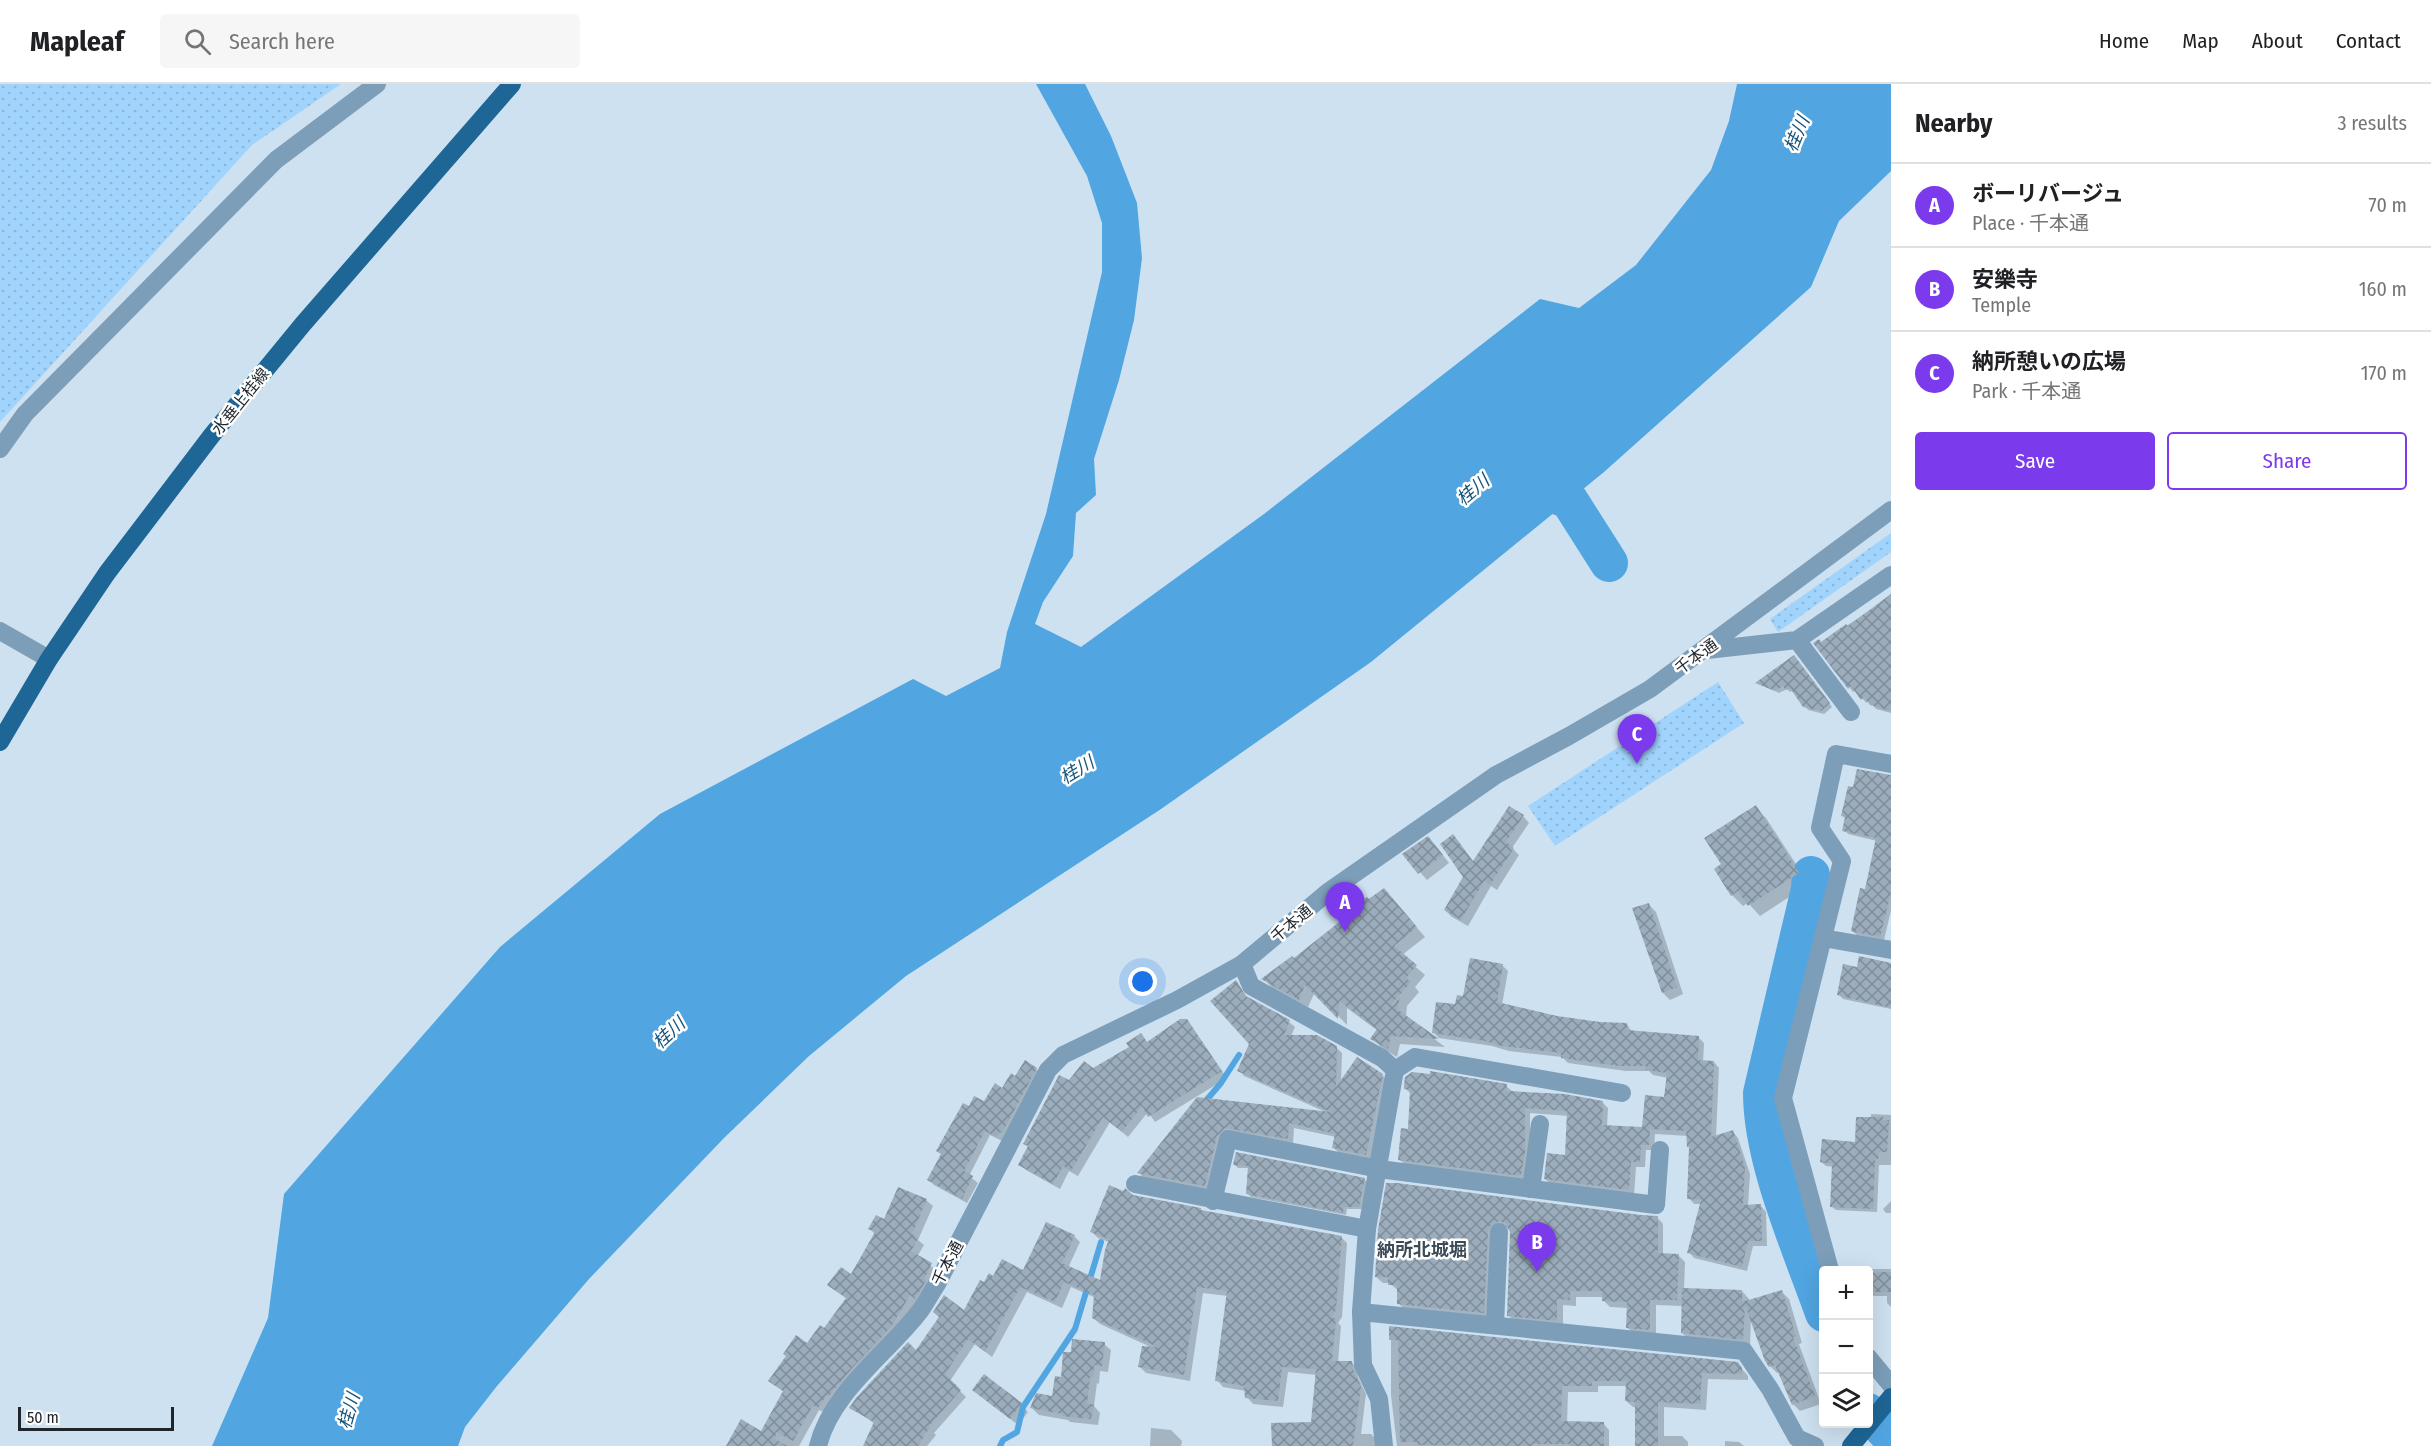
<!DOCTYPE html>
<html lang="en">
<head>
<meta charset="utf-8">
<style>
  body { margin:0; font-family:"Fira Sans Condensed","Noto Sans JP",sans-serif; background:#f6f6f6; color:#202124 }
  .controls { position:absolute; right:18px; bottom:18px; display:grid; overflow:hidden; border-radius:6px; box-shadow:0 6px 24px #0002 }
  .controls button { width:54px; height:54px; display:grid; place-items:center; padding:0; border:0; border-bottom:2px solid #e0e0e0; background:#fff; color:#202124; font:30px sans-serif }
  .scale { position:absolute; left:18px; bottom:15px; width:156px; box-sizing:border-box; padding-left:6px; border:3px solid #1f252b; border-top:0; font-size:16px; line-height:21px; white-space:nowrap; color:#1f252b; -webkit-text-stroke:4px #fff; paint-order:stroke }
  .you { position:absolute; left:1143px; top:898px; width:21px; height:21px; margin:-15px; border:4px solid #fff; border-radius:50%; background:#1a73e8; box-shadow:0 0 0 9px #1a73e833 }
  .badge { display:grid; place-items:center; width:39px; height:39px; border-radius:50%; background:#7c3aed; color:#fff; font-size:20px; font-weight:700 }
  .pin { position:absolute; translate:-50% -50px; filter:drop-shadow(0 2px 3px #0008) }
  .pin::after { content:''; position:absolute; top:32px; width:21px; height:18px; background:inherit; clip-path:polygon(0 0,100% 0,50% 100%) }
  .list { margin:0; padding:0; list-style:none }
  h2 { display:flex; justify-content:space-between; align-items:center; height:78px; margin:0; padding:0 24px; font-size:26px }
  h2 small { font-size:20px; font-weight:400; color:#757577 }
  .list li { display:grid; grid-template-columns:39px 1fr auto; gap:18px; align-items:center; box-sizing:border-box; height:84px; padding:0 24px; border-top:2px solid #e0e0e0 }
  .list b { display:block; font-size:22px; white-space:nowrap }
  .list p { margin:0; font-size:20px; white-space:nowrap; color:#757577 }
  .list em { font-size:20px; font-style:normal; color:#757577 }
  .actions { display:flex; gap:12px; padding:18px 24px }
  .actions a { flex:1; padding:14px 0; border:2px solid #7c3aed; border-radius:6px; text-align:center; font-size:21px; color:#7c3aed }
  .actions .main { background:#7c3aed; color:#fff }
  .icon { flex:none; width:33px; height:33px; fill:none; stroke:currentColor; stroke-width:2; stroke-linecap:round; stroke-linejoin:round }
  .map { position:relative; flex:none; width:1891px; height:1362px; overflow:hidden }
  header { display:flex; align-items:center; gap:36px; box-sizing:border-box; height:84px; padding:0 30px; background:#fff; border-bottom:2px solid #e0e0e0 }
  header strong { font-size:28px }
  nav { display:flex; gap:33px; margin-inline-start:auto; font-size:21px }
  .search { width:420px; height:54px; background:#f6f6f6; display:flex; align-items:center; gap:15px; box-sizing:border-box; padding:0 21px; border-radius:6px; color:#757577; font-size:22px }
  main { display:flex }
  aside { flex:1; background:#fff }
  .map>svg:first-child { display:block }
</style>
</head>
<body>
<header>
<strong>Mapleaf</strong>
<div class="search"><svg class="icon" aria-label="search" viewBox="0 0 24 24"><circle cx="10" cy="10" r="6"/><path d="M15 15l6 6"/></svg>Search here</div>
<nav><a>Home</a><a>Map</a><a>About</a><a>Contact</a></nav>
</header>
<main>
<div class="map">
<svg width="1891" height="1362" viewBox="0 0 1891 1362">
  <defs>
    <pattern id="green-dots" width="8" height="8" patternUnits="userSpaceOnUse" patternTransform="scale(1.5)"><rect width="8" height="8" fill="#a1d4fd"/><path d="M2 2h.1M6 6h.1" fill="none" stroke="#8ab6d9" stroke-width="1.8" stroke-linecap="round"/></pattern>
    <pattern id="building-cross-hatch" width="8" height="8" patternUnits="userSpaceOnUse" patternTransform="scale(1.5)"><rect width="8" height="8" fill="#9badbc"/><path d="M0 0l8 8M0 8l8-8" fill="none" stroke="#7e8d99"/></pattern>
  </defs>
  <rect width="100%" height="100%" fill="#cee1f0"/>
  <g fill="url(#green-dots)">
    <path d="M0,0H341L252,61L0,338Z"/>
    <path d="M1891,449V468L1778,548L1770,535Z"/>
    <path d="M1718,598L1744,639L1555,762L1528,722Z"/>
  </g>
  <path fill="#51a5e1" d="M1036,0H1085L1111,52L1137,119L1142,174L1134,236L1119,296L1094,375L1096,411L1076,429L1073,472L1043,518L1035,540L1081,563L1264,430L1540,215L1579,224L1636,181L1711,86L1729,37L1737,0H1891V87L1839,137L1811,203L1604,388L1371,578L1161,725L906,892L809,972L724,1054L589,1195L497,1302L465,1343L458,1362H212L268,1234L284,1110L500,863L660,730L913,595L946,612L1000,584L1007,548L1046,430L1102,188V139L1087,92Z"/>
  <g fill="#0003">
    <path d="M1891,512V629L1876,625L1869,617L1866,619L1856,606L1853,608L1815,559H1821Z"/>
    <path d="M1797,576L1832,623L1824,630L1808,626L1794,606L1790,608L1787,605L1779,609L1758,599Z"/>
    <path d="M1891,692V826L1884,856L1857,851L1852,847L1866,807L1877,757L1848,750L1844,746L1846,735L1843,732L1854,704Z"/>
    <path d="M1755,723L1766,734L1809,800L1760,832L1748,819L1743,822L1732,811L1716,786L1723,781Z"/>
    <path d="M1523,732L1529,739L1512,764L1519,771L1497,806L1491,802L1468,842L1452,833L1445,826L1474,779Z"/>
    <path d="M1435,761L1449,779L1427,796L1404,770Z"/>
    <path d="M1384,806L1425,853L1402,871L1425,891L1415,903L1419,908L1407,922L1406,933L1445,963L1400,960L1397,973L1381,963L1372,954L1378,947L1347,924V941L1315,908L1308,923L1272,904L1264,895L1294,876Z"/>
    <path d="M1649,821L1656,828L1683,910L1670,916L1663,909Z"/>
    <path d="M1502,881L1508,887L1502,921L1557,933L1600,940H1627L1632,948L1698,953L1704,959L1703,978H1714L1719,984L1716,1053L1733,1048L1738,1054L1750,1090L1748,1122H1761L1766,1128L1767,1162H1753L1747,1187L1694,1174L1689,1168L1701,1120H1694L1689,1114V1052L1655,1050L1654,1066H1646L1645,1083H1636L1634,1111L1551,1100L1545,1095L1566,1072L1569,1032L1530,1029V1074L1527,1097L1406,1081L1400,1076L1410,1046L1412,1011L1405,1004L1506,1002L1512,1007L1603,1019L1608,1024L1607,1042L1644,1045L1665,1015L1668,994L1653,991L1649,987H1626L1568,979L1562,973L1509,967L1492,962L1439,954L1434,949L1456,922Z"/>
    <path d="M1891,890V925L1843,915L1839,911Z"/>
    <path d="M1236,898L1248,915L1289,938L1295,943L1291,952L1336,963L1342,969L1341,998L1382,991L1388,997L1371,1075L1339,1069L1334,1064L1336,1053L1294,1044L1293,1060L1231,1049L1210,1107L1144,1094L1139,1089L1198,1015L1328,1029L1244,992L1239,986L1251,960Z"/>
    <path d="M1186,937L1227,994L1155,1038L1148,1028L1128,1053L1110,1038L1078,1092L1069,1087L1060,1105L1026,1086L1020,1080L1029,1064L1024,1059L1069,998L1131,964L1140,951L1148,959Z"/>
    <path d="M1036,985L1041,990L1002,1057L990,1051L969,1092L978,1099L967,1119L934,1101L929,1096L969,1024L985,1019L1015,994Z"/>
    <path d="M1871,1030L1891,1031V1081H1879L1877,1128L1836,1126L1831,1122L1834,1083L1826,1082L1821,1078L1856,1060L1871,1035Z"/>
    <path d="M1238,1070L1364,1095L1367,1098L1362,1125H1347L1346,1131L1251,1113L1248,1110L1249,1084H1238L1235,1081Z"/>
    <path d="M1388,1101L1657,1133L1663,1140V1171H1678L1685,1178L1684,1206L1742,1207L1749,1215V1218L1782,1208L1789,1215L1802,1259L1799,1260L1821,1320L1800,1327L1793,1320L1780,1288L1777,1289L1770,1282L1751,1234L1750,1262L1690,1256L1682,1249L1683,1222L1656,1221V1252L1634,1250L1627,1243L1628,1224L1610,1223L1604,1217V1213H1576V1222L1563,1221V1242L1515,1238L1508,1231L1512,1148L1506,1143L1496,1148L1490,1235L1406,1226L1399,1220V1207L1389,1199H1383L1376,1193Z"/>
    <path d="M1132,1112L1203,1128L1341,1153L1347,1159L1342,1233L1338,1239L1341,1242L1338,1278H1351L1357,1284L1358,1293L1366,1310L1361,1350H1371L1377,1356L1378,1362H1273L1312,1339L1317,1291L1288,1288L1283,1323L1253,1320L1247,1313L1246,1307L1223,1303L1217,1296L1228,1212L1203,1209L1190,1297L1146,1289L1140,1283L1153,1264L1100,1240L1093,1234L1096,1214L1071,1203L1062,1224L1027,1208L992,1273L975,1260L950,1297L966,1313L934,1349L936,1351L927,1362H865L875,1340L851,1323L964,1228L985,1200L994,1194L1024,1188L1074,1152L1080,1158L1068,1184L1101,1198L1109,1158L1098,1154L1092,1148Z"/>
    <path d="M926,1116L933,1122L918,1156L924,1161L917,1173L938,1187L897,1249L825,1329L819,1326L799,1362H727L761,1349L784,1308L770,1297L824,1246L847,1215L829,1201L851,1192L875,1150L870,1145Z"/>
    <path d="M1891,1117V1129H1886L1883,1125Z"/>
    <path d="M1855,1185H1891V1223L1887,1219V1212H1868V1186Z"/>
    <path d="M1391,1244L1737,1279L1748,1292V1296L1708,1295L1706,1326L1664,1323V1352H1682L1688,1358V1362H1637L1636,1323H1633L1626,1317L1627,1302H1598V1308H1568L1567,1339H1603L1609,1346V1362H1397L1391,1311Z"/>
    <path d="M1104,1260L1111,1266L1108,1288L1100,1287L1099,1300L1097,1299L1094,1322L1100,1329L1098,1341L1070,1338L1068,1336L1039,1331L1032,1324L1053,1314L1072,1270Z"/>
    <path d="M981,1312L1021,1321L1028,1328L1018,1341Z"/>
    <path d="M1151,1344L1171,1346L1182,1357L1181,1362H1150Z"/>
    <path d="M1725,1357L1739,1358L1744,1362H1725Z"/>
  </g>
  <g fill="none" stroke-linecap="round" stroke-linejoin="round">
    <g stroke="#51a5e1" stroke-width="6">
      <path d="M1204,1019L1221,999L1239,971"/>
      <path d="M1000,1362L1003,1356L1017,1348L1023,1323L1075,1245L1101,1158"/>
    </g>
    <g stroke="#51a5e1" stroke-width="38">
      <path d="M1522,398L1569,416L1609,479"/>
      <path d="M1811,791L1810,805L1762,1009C1762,1077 1801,1164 1824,1229"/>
      <path d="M1868,1328L1891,1353"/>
    </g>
  </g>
  <g fill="url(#building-cross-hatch)">
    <path d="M1891,510V627L1870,621L1864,613L1861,616L1851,602L1848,605L1813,559L1819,555L1821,558L1846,540L1848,542Z"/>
    <path d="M1794,571L1830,619L1821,627L1803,623L1790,604L1786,606L1783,602L1775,607L1755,599Z"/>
    <path d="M1857,685L1891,691V808L1880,853L1851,847L1860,804L1865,805L1876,754L1842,747L1845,733L1841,732L1848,702L1853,703Z"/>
    <path d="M1756,721L1799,789L1748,822L1738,807L1731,812L1714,785L1721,780L1704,754Z"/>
    <path d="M1509,722L1524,731L1506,758L1514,764L1490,801L1484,797L1461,836L1444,826L1463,793L1440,760L1453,750L1473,777Z"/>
    <path d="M1428,752L1443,771L1418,790L1402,770Z"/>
    <path d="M1384,804L1417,843L1394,862L1417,881L1406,894L1411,898L1391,921L1393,922L1400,913L1397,925L1439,955L1391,952L1388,965L1370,955L1377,945L1339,917L1338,935L1305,901L1299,916L1261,895L1292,872L1294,874L1353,827L1351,825L1367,813L1369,815Z"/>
    <path d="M1649,819L1677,903L1662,909L1632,824Z"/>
    <path d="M1859,872L1891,879V924L1837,911L1843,880L1857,883Z"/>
    <path d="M1470,874L1503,880L1497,918L1557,932L1600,938L1627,939V946L1699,952L1698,976L1714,977L1711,1053L1733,1046L1745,1083L1743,1121L1761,1120L1762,1157H1748L1742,1183L1687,1169L1701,1116L1687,1115L1689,1063H1687L1686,1047L1650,1045L1649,1061H1641L1640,1078H1631L1629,1106L1544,1095L1547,1069L1565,1071L1567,1027L1525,1024V1068L1521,1092L1398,1076L1401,1044L1408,1045L1410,1006L1404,1005V1000L1405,993L1412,988L1430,990V987L1507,1000L1506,1007L1565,1010L1603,1017L1602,1041L1642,1043L1645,1011L1664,1013L1667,989L1646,986V982H1620L1561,974V969L1502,962L1485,957L1432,949L1436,918L1455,920L1457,911L1463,912Z"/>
    <path d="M1236,896L1246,912L1290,936L1284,951H1317L1337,962L1336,1003L1357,973L1383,990L1366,1071L1332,1064L1335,1050L1289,1039L1288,1055L1225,1044L1217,1052L1205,1102L1137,1089L1197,1013L1331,1028L1237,987L1249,960L1210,917Z"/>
    <path d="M1180,935H1187L1222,987L1148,1033L1142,1022L1122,1048L1103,1033L1071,1087L1063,1082L1053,1100L1018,1081L1028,1062L1023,1060L1059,991L1069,996L1084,977L1093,984L1129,963L1126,959L1141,949L1147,958Z"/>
    <path d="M1025,976L1037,984L1002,1049L1000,1048L997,1053L985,1047L964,1087L973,1092L962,1115L927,1096L941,1070L936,1067L963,1019L969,1022L974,1012L984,1017L995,999L1002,1004L1011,989L1015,992Z"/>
    <path d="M1856,1033H1883V1036H1889L1887,1068H1879L1878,1075H1875L1873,1125L1830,1123L1832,1080L1820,1078L1822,1055L1855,1058Z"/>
    <path d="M1236,1068L1365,1094L1359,1123H1344L1343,1129L1246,1110L1248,1082L1233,1081Z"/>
    <path d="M1386,1099H1397L1640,1131L1658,1132V1169L1679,1170L1677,1216H1650V1246L1626,1244L1627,1218L1602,1217V1207H1570V1216L1557,1215V1237L1507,1232L1510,1148L1505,1139L1499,1137L1490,1142L1488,1148L1484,1229L1397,1220V1201H1388V1193H1375L1378,1146Z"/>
    <path d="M1109,1101L1123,1107L1125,1104L1133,1111L1201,1124V1126L1342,1152L1336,1226L1331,1234H1336L1332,1277H1352L1353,1285L1361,1303L1353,1362H1272L1271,1339L1311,1338L1316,1285L1282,1283L1278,1317L1245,1314L1244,1302L1215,1297L1227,1207L1197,1203L1184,1291L1138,1283L1142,1262L1158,1263L1092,1234L1094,1211L1064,1198L1055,1218L1020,1203L985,1268L968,1255L945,1290L961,1306L929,1342L930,1343L918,1362H863L874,1338L849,1324L856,1314L908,1258L916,1266L939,1233L933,1228L944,1211L964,1226L980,1196L984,1198L989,1189L993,1192L1002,1175L1023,1186L1046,1138L1075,1151L1062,1179L1100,1196L1105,1166L1109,1155L1090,1148Z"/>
    <path d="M898,1103L927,1115L912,1150L918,1154L911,1167L932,1179L924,1195L926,1197L915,1215L910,1211L891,1243L853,1283L829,1312L827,1311L818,1324L813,1321L793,1357L776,1348L775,1355L787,1362H726L741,1335L761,1347L783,1307L768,1297L786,1272L783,1270L796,1251L807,1259L820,1241L824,1244L846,1214L827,1201L841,1183L851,1190L875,1148L868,1145L876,1131L884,1135Z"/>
    <rect x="1869" y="1188" width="22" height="20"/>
    <path d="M1682,1204L1742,1206V1218L1782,1206L1796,1252L1793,1253L1815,1312L1792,1321L1775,1281L1769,1283L1765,1277L1745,1221L1743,1256L1681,1249Z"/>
    <path d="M1389,1242L1738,1278L1742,1284V1290L1702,1289L1700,1320L1658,1318V1362H1635V1318L1625,1317L1626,1297H1592V1302H1562L1561,1337L1604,1338V1362H1570V1360H1532V1362L1417,1361V1358H1400L1398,1256H1389Z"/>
    <path d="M1072,1255L1105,1258L1102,1282L1094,1281L1093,1293H1090L1087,1319L1094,1321L1091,1335L1062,1332V1330L1030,1324L1036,1309L1052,1312L1055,1292L1061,1293L1063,1268H1071Z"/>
    <path d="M984,1290L1022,1319L1010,1335L972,1306Z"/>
  </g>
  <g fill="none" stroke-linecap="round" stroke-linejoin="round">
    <g stroke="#7c9eb9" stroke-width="18">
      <path d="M0,365L25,330L276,76L377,0"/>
      <path d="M0,547L49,575"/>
      <path d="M1797,556L1851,628"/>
      <path d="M1707,566L1797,556L1891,491"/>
      <path d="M1823,854L1891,866"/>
      <path d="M1242,880L1251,902L1382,974L1395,986L1367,1145L1361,1228L1363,1281L1379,1315L1384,1362"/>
      <path d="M1395,986L1415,973L1622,1009"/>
      <path d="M1135,1100L1367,1145"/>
      <path d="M1531,1105L1540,1040"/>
      <path d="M1213,1117L1228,1055L1379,1085L1656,1121L1660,1066"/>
      <path d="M1830,1186L1783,1014L1842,777L1820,744L1836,670L1891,680"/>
      <path d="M1361,1228L1744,1267L1770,1305L1797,1354L1815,1362"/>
      <path d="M1495,1241L1499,1148"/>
      <path d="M1868,1273L1891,1301"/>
      <path d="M818,1362C831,1308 888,1269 920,1227C926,1219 931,1209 937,1200L1048,986L1063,971L1177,916L1242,880L1328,808L1496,691L1569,652L1650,605L1891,426"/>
    </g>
    <g stroke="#1e6696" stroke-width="18">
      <path d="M0,658L49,575L107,489L212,351L303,240L512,0"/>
      <path d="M1851,1362L1891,1313"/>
    </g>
  </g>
  <g text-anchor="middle" stroke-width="5" stroke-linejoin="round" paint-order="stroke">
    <g font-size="16" fill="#1f252b" stroke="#fff">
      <text transform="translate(240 317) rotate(-51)" y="6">水垂上桂線</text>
      <text transform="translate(1696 572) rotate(-36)" y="6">千本通</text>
      <text transform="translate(1291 839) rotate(-40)" y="6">千本通</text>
      <text transform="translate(947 1179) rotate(-62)" y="6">千本通</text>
    </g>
    <g font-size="18" font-style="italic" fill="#14537b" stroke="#fff">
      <text transform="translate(1797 50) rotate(-67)" y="6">桂川</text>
      <text transform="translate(1473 406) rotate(-40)" y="6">桂川</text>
      <text transform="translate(1077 686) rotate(-31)" y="6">桂川</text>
      <text transform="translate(669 949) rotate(-43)" y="6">桂川</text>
      <text transform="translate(349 1327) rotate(-74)" y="6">桂川</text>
    </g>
    <g font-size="18" font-weight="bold" fill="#3b4b57" stroke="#fff">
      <text x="1422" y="1172">納所北城堀</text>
    </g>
  </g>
</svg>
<div class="controls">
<button>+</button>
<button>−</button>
<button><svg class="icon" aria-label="layers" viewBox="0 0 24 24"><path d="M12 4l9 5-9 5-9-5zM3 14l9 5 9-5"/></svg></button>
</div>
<div class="scale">50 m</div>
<div class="you"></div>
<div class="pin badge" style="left:1345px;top:848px">A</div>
<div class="pin badge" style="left:1537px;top:1188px">B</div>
<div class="pin badge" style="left:1637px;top:680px">C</div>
</div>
<aside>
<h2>Nearby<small>3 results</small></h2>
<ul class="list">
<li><span class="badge">A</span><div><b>ボーリバージュ</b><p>Place · 千本通</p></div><em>70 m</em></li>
<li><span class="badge">B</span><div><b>安樂寺</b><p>Temple</p></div><em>160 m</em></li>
<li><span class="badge">C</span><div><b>納所憩いの広場</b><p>Park · 千本通</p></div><em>170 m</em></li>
</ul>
<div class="actions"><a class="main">Save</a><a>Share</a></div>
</aside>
</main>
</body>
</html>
